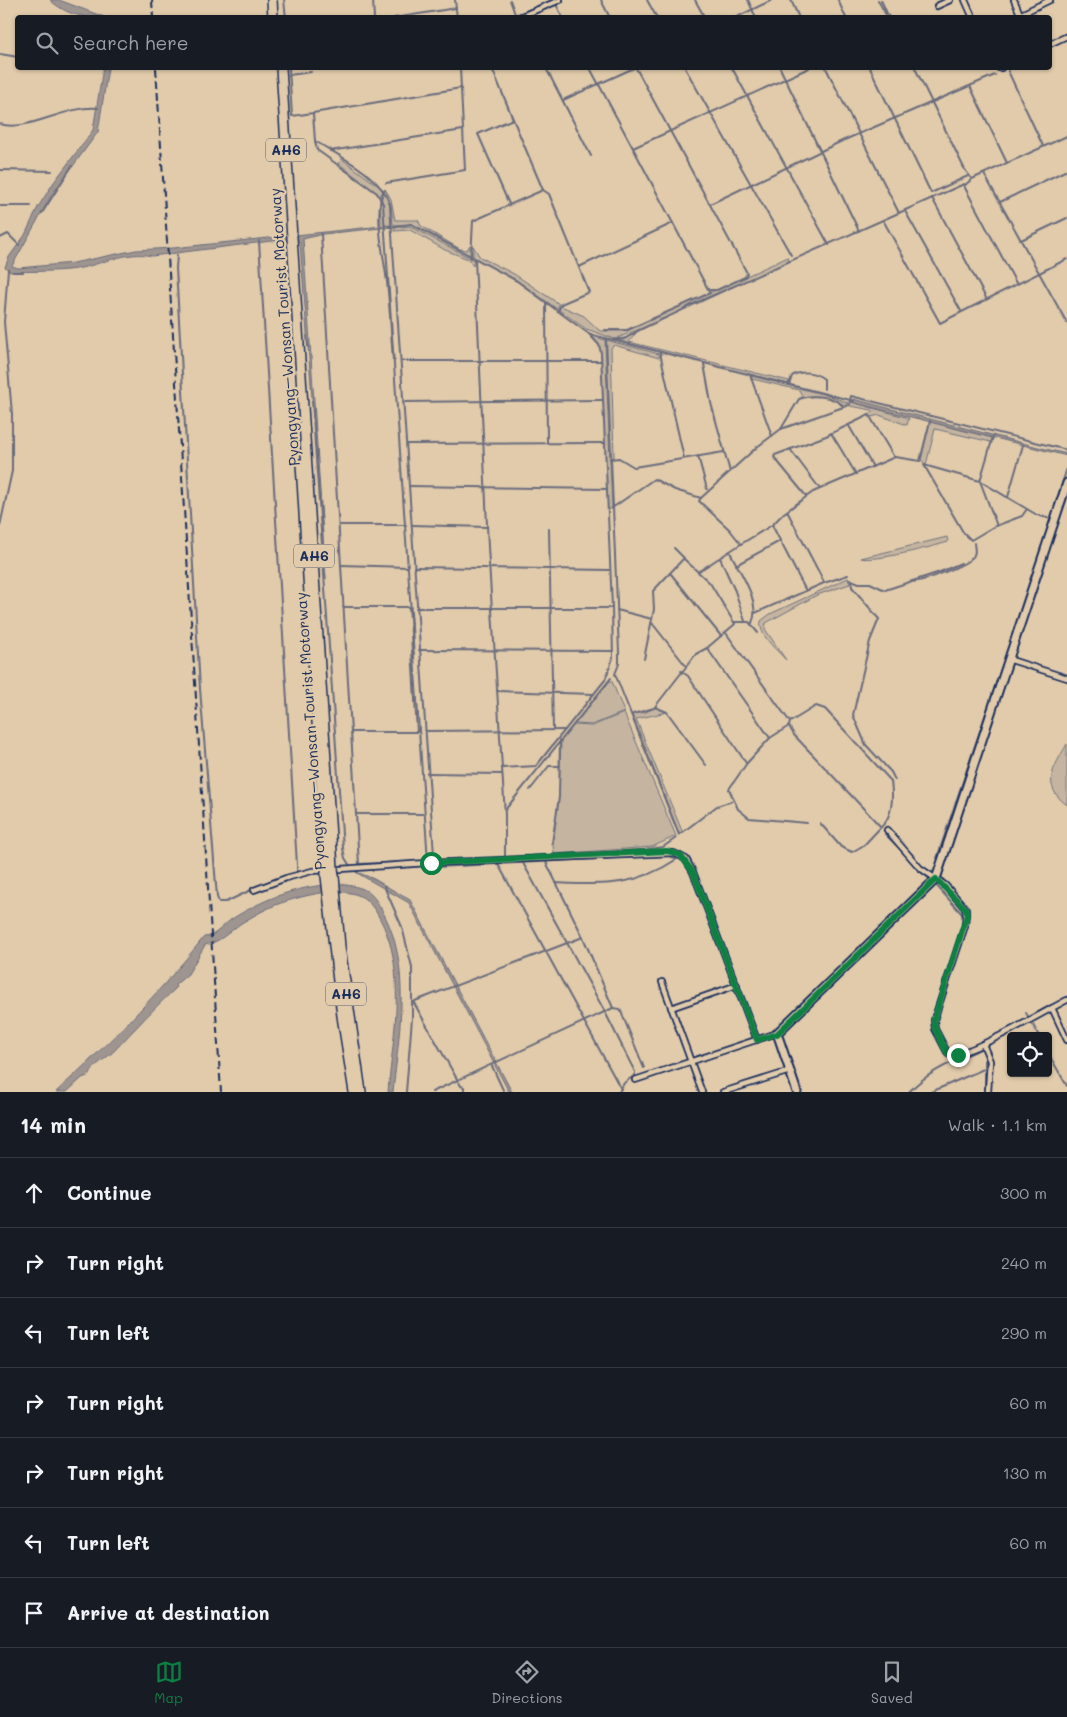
<!DOCTYPE html>
<html lang="en">
<head>
<meta charset="utf-8">
<style>
  body { margin:0; font-family:Mali,sans-serif; background:#242831; color:#f1f3f6 }
  .controls { position:absolute; right:15px; bottom:15px; display:grid; overflow:hidden; border-radius:5px; box-shadow:0 1px 4px #0004 }
  .controls button { width:45px; height:45px; display:grid; place-items:center; padding:0; border:0; border-bottom:1px solid #363941; background:#171b24; color:#f1f3f6; font:25px sans-serif }
  .stop { position:absolute; width:15px; height:15px; margin:-11px; border:4px solid #0b8043; border-radius:50%; background:#fff }
  .stop.end { background:#0b8043; border-color:#fff; box-shadow:0 1px 5px #0008 }
  .list { margin:0; padding:0; list-style:none }
  h2 { display:flex; justify-content:space-between; align-items:center; height:65px; margin:0; padding:0 20px; font-size:21px }
  h2 small { font-size:16px; font-weight:400; color:#9ea1a6 }
  .list li { display:grid; grid-template-columns:32px 1fr auto; gap:15px; align-items:center; box-sizing:border-box; height:70px; padding:0 20px; border-top:1px solid #363941 }
  .list b { display:block; font-size:19px; white-space:nowrap }
  .list em { font-size:16px; font-style:normal; color:#9ea1a6 }
  .icon { flex:none; width:28px; height:28px; fill:none; stroke:currentColor; stroke-width:2; stroke-linecap:round; stroke-linejoin:round }
  .map { position:relative; flex:none; width:1067px; height:1092px; overflow:hidden }
  .search { position:absolute; background:#171b24; box-shadow:0 1px 4px #0004; left:15px; right:15px; top:15px; height:55px; display:flex; align-items:center; gap:12px; box-sizing:border-box; padding:0 18px; border-radius:5px; color:#9ea1a6; font-size:19px }
  .sheet { height:555px; background:#171b24 }
  nav { display:flex; justify-content:space-around; align-items:center; box-sizing:border-box; height:70px; border-top:1px solid #363941; background:#171b24; font-size:14px; color:#9ea1a6 }
  nav a { display:grid; justify-items:center; gap:2px }
  nav .on { color:#0b8043 }
  .map>svg:first-child { display:block }
</style>
</head>
<body>
<div class="map">
<svg width="1067" height="1092" viewBox="0 0 1067 1092">
  <rect width="100%" height="100%" fill="#e1cbab"/>
  <filter id="ink" filterUnits="userSpaceOnUse"><feTurbulence type="fractalNoise" baseFrequency=".02" numOctaves="2"/><feDisplacementMap in="SourceGraphic" scale="10" xChannelSelector="R" yChannelSelector="G"/><feConvolveMatrix kernelMatrix="1 2 1 2 8 2 1 2 1" color-interpolation-filters="sRGB"/></filter>
  <g filter="url(#ink)">
    <g fill="#c4b4a0" stroke="#70727f">
      <path d="M342,159L384,190L380,196L338,163Z"/>
      <path d="M385,189L391,199L395,220H418L421,226L460,249L467,250L470,245V256L412,224L393,225L391,205Z"/>
      <path d="M384,191L390,205L391,225L386,226L385,223V226H381L380,198L383,204L381,197Z"/>
      <path d="M410,226L474,260L473,266L468,259L445,250L410,230L394,231V228Z"/>
      <path d="M473,246L480,257L514,274L559,304L557,309L518,281L473,257Z"/>
      <path d="M788,257L789,261L662,320L615,339L586,329L559,310L561,306L584,316L600,331H627Z"/>
      <path d="M636,333L629,342L789,381L788,384L616,340H623Z"/>
      <path d="M592,336L605,340L612,509H608L601,353L599,344Z"/>
      <path d="M606,340L659,354V358L614,345L611,348L614,457L611,458Z"/>
      <path d="M751,376L830,396L848,403L844,405C833,396 816,395 803,397L799,390L752,379Z"/>
      <path d="M851,402L909,418L907,425L879,415L872,417L869,414L873,412L872,410L850,406Z"/>
      <path d="M930,422L992,438L991,442L935,429L926,465L921,460Z"/>
      <path d="M947,537L948,542C932,547 874,562 861,558Z"/>
      <path d="M848,578L850,584L817,595L766,623L765,629L786,660C777,650 758,635 761,621L770,614Z"/>
      <path d="M610,681H612L624,712L592,725L575,724Z"/>
      <path d="M656,707L667,712L636,719L682,831L680,835L632,714L646,712Z"/>
      <path d="M624,713L676,836L652,847L554,854L553,845L559,797L561,741L574,725L592,726Z"/>
      <path d="M1067,744V805C1040,785 1054,767 1067,744Z"/>
    </g>
    <g fill="#9e9591" stroke="#6a6c7d">
      <path d="M50,0H59L104,17C84,18 66,15 50,0Z"/>
      <path d="M103,68H108L98,132L51,196L12,266L18,268L73,263L136,250L173,248L391,225V227L323,234L303,239L326,579L300,242L280,240L152,256C126,250 101,265 76,269C55,272 32,271 10,272L5,267L9,257L25,235L38,207L54,182L93,130Z"/>
      <path d="M853,399L1042,448L1067,454V456L851,402Z"/>
      <path d="M352,870L374,879L410,900L512,1092H509L409,903Z"/>
      <path d="M341,884C350,886 359,886 367,891C374,896 379,904 383,912C412,966 399,1033 393,1092H388C393,1035 408,969 379,917C375,910 369,901 362,897C340,885 303,896 281,903C267,908 253,916 240,924C228,933 220,942 205,945L188,974L175,985L176,988C154,1008 135,1029 114,1051C106,1059 93,1065 90,1075L82,1078L67,1092H56C109,1043 159,994 204,937C216,937 224,923 235,917C269,896 302,885 341,884Z"/>
    </g>
    <g fill="none" stroke-linecap="round" stroke-linejoin="round">
      <g stroke="#6a6c7d" stroke-width="2">
        <path d="M284,0L286,18"/>
        <path d="M373,0L374,18"/>
        <path d="M455,0L457,18"/>
        <path d="M510,0L515,14"/>
        <path d="M601,0L610,18"/>
        <path d="M647,0L657,18"/>
        <path d="M695,0L705,18"/>
        <path d="M748,0L756,18"/>
        <path d="M791,0L799,18"/>
        <path d="M838,0L846,18"/>
        <path d="M878,0L886,15"/>
        <path d="M881,0L889,18"/>
        <path d="M556,4L563,18"/>
        <path d="M394,18L456,8"/>
        <path d="M509,18L553,0"/>
        <path d="M735,18L772,0"/>
        <path d="M0,54L18,57"/>
        <path d="M289,68L292,116L313,113L315,141C339,156 382,176 390,205L434,855L438,860H455L644,850L663,847L676,838"/>
        <path d="M492,68L513,119L478,134L509,204"/>
        <path d="M546,68L591,156"/>
        <path d="M590,68L633,148"/>
        <path d="M636,68L747,273L745,277L717,290H710"/>
        <path d="M685,68L791,255"/>
        <path d="M732,68L829,245"/>
        <path d="M780,68L859,231"/>
        <path d="M826,68L899,213"/>
        <path d="M870,68L931,193L968,176"/>
        <path d="M915,68L965,170L972,179L964,186L1016,283"/>
        <path d="M1008,71L1043,146"/>
        <path d="M289,75L311,72"/>
        <path d="M970,86L1007,163"/>
        <path d="M563,100L634,68"/>
        <path d="M313,113L461,88"/>
        <path d="M0,124C26,133 65,105 98,108"/>
        <path d="M315,141L317,150L377,193L383,204L428,861L359,864L321,234"/>
        <path d="M330,151L463,130"/>
        <path d="M0,170L52,171"/>
        <path d="M984,174L1067,323"/>
        <path d="M972,179L1067,136"/>
        <path d="M386,183L465,170L460,68"/>
        <path d="M384,190C373,213 384,256 387,282C390,308 391,334 393,360H395"/>
        <path d="M543,190L549,194L589,292L561,304L558,311"/>
        <path d="M932,198L986,298"/>
        <path d="M1000,202L1067,170"/>
        <path d="M710,204L842,141L995,75"/>
        <path d="M0,206H31"/>
        <path d="M905,211L961,311"/>
        <path d="M42,213L72,166"/>
        <path d="M883,220L940,323L1067,259"/>
        <path d="M389,227L411,224L517,281L589,334L854,401"/>
        <path d="M0,238L8,234L19,245"/>
        <path d="M1021,240L1067,218"/>
        <path d="M259,241L297,865V873L294,874"/>
        <path d="M177,255L176,268L200,689L217,897L219,902H226L253,889"/>
        <path d="M471,258L473,221L543,190L513,119"/>
        <path d="M475,259L488,547L505,815V856"/>
        <path d="M579,267L673,223"/>
        <path d="M13,272H23"/>
        <path d="M546,303L547,443"/>
        <path d="M605,330H627L710,293L633,148L809,68"/>
        <path d="M307,336L308,347"/>
        <path d="M606,338L619,652V664L615,674L679,835L717,806L732,801"/>
        <path d="M615,340C619,338 622,340 626,338C646,324 670,318 691,305L964,184"/>
        <path d="M660,353L684,458"/>
        <path d="M401,361H601"/>
        <path d="M704,364L711,403L730,472"/>
        <path d="M750,375L772,436"/>
        <path d="M789,385L792,376C801,370 815,372 824,379V389"/>
        <path d="M312,401L343,848L345,858L350,866"/>
        <path d="M404,402L602,400"/>
        <path d="M849,426L873,467"/>
        <path d="M781,429L849,405L851,396L1067,450"/>
        <path d="M831,433L856,474"/>
        <path d="M993,437L980,481L997,526"/>
        <path d="M407,444L604,443"/>
        <path d="M790,449L820,489"/>
        <path d="M698,456L707,489"/>
        <path d="M610,459L619,458L634,467L724,452"/>
        <path d="M409,486L606,489"/>
        <path d="M806,496L774,457L775,455L826,436L869,415L894,457"/>
        <path d="M1008,497L1023,445"/>
        <path d="M612,508L654,479L675,490L701,498L757,447L781,429L799,399C811,394 834,396 843,406"/>
        <path d="M1027,509L1022,516L993,527L971,540L963,532L924,465L980,481L1037,515L1051,519L1067,468"/>
        <path d="M787,511L824,582"/>
        <path d="M1058,522L1067,496"/>
        <path d="M339,525H406"/>
        <path d="M412,525L487,527"/>
        <path d="M772,525L806,591"/>
        <path d="M0,526L12,471V414L4,322L8,269"/>
        <path d="M549,529L553,730"/>
        <path d="M1048,529L1050,523"/>
        <path d="M741,544L772,525L784,513L813,492L895,457L920,461L930,421"/>
        <path d="M730,552C739,571 762,602 752,623"/>
        <path d="M720,558L735,591L745,621"/>
        <path d="M341,565L408,567"/>
        <path d="M736,565L780,541"/>
        <path d="M414,567L609,570"/>
        <path d="M699,571L741,544L730,530L699,501L701,498"/>
        <path d="M671,574L721,636"/>
        <path d="M849,579L859,583H870L885,590L940,572L961,563"/>
        <path d="M851,580L852,587L879,619L870,641L853,715L866,745L891,772L895,780"/>
        <path d="M1038,581L1057,524"/>
        <path d="M911,582C922,582 971,564 974,555C976,551 974,546 974,543"/>
        <path d="M343,607H409L410,618L417,732H351"/>
        <path d="M416,608H612"/>
        <path d="M617,610L652,619"/>
        <path d="M755,613L824,583L848,575"/>
        <path d="M734,622H749L758,633"/>
        <path d="M652,623L686,666"/>
        <path d="M726,633L790,722"/>
        <path d="M707,648L770,738"/>
        <path d="M419,650L612,651"/>
        <path d="M644,659L654,609L653,591L684,558L674,548"/>
        <path d="M681,671L688,676L746,763"/>
        <path d="M497,691L594,694"/>
        <path d="M655,707L667,712L706,765"/>
        <path d="M633,714L654,708L696,654L707,648L735,624L710,583L684,559"/>
        <path d="M789,726L794,735L881,827C893,816 893,796 891,781L825,709L816,706L790,722L789,726L770,738L747,763L729,789L738,809L749,818L807,823"/>
        <path d="M425,731L565,730"/>
        <path d="M502,768L536,766L605,680L613,658L612,607L601,353L599,345L589,334"/>
        <path d="M427,773L502,774"/>
        <path d="M530,790L549,766H560"/>
        <path d="M505,810L611,678"/>
        <path d="M356,814H424"/>
        <path d="M820,823L841,847L852,852L864,845L881,827"/>
        <path d="M885,834L908,857"/>
        <path d="M552,843L559,797L560,740"/>
        <path d="M937,858L1023,604"/>
        <path d="M546,862L583,937L613,1008L620,1009L644,1068"/>
        <path d="M523,863L605,1012L635,1072V1075L624,1083L619,1092"/>
        <path d="M498,864L621,1089"/>
        <path d="M404,867L429,865L436,867L636,857"/>
        <path d="M921,872L931,880"/>
        <path d="M940,875L946,883"/>
        <path d="M556,883C605,885 635,887 677,859L668,855"/>
        <path d="M936,885L963,915"/>
        <path d="M384,886L402,927L412,967V1018L406,1092"/>
        <path d="M1026,1013L1029,1018"/>
        <path d="M1033,1025L1039,1036"/>
        <path d="M1048,1053L1067,1086"/>
        <path d="M492,1066L504,1092"/>
        <path d="M432,1092L613,1008"/>
        <path d="M464,1092V1087L461,1086L414,1003L415,1001L583,937"/>
        <path d="M909,1092C929,1070 956,1061 982,1048L985,1055V1092"/>
        <path d="M931,1092L986,1068"/>
      </g>
      <defs>
        <g id="street">
          <path d="M965,0L973,18"/>
          <path d="M1014,0L1020,14"/>
          <path d="M937,6L950,0"/>
          <path d="M517,18L560,0"/>
          <path d="M1013,18L1050,0"/>
          <path d="M1050,44L1067,36"/>
          <path d="M999,68H1001"/>
          <path d="M1008,659L1067,678"/>
          <path d="M887,830L920,868L945,885L966,909L965,926L934,1020L935,1029L948,1054C961,1061 1049,1009 1067,1000"/>
          <path d="M254,890L286,878L312,871L427,863L674,853L686,859L693,872L757,1040"/>
          <path d="M662,982L702,1092"/>
          <path d="M671,1008L737,985"/>
          <path d="M1052,1008L1067,1040"/>
          <path d="M983,1044L990,1061L988,1092"/>
          <path d="M635,1080L777,1033"/>
          <path d="M723,1092L790,1071"/>
        </g>
        <path id="secondary" d="M797,1092L777,1033L936,879L1067,483"/>
        <g id="highway">
          <path d="M272,0L273,18"/>
          <path d="M281,68L333,868"/>
          <path d="M301,464L326,867"/>
          <path d="M326,876L342,1016L354,1092"/>
          <path d="M334,876L340,947L361,1092"/>
        </g>
      </defs>
      <use href="#street" stroke="#1b2f5e" stroke-width="8"/>
      <use href="#secondary" stroke="#1b2f5e" stroke-width="11"/>
      <use href="#highway" stroke="#1b2f5e" stroke-width="12"/>
      <use href="#street" stroke="#e1cbab" stroke-width="4.5"/>
      <use href="#secondary" stroke="#e1cbab" stroke-width="7"/>
      <use href="#highway" stroke="#e1cbab" stroke-width="9"/>
      <g stroke="#1b2f5e" stroke-width="2" stroke-dasharray="8 4" stroke-linecap="butt">
        <path d="M152,0L153,18"/>
        <path d="M156,68L221,1092"/>
      </g>
      <defs>
        <g id="highway-bridge">
          <path d="M326,867V876"/>
          <path d="M333,868L334,876"/>
        </g>
      </defs>
      <use href="#highway-bridge" stroke="#1b2f5e" stroke-width="12" stroke-linecap="butt"/>
      <use href="#highway-bridge" stroke="#e1cbab" stroke-width="9"/>
    </g>
  </g>
  <g fill="none" stroke-linecap="round" stroke-linejoin="round" filter="url(#ink)">
    <path stroke="#0b8043" stroke-width="6" d="M431,863L667,851L680,855L693,872L757,1040L777,1034L936,879L966,909L967,915L934,1020L935,1029L948,1054L958,1055"/>
  </g>
  <g text-anchor="middle" stroke-width="4.5" stroke-linejoin="round" paint-order="stroke">
    <g fill="#e1cbab" stroke="#565e75" stroke-width="1">
      <rect x="266" y="138.5" width="40" height="23" rx="4"/>
      <rect x="294" y="544.5" width="40" height="23" rx="4"/>
      <rect x="326" y="982.5" width="40" height="23" rx="4"/>
    </g>
    <g font-size="14" font-weight="bold" fill="#1b2f5e">
      <text x="286" y="155">AH6</text>
      <text x="314" y="561">AH6</text>
      <text x="346" y="999">AH6</text>
    </g>
    <g font-size="15" fill="#1b2f5e" stroke="#e1cbab">
      <text transform="translate(285 327) rotate(-94)" y="5">Pyongyang–Wonsan Tourist Motorway</text>
      <text transform="translate(311 731) rotate(-94)" y="5">Pyongyang–Wonsan Tourist Motorway</text>
    </g>
  </g>
</svg>
<div class="controls">
<button><svg class="icon" aria-label="locate" viewBox="0 0 24 24"><circle cx="12" cy="12" r="6"/><path d="M12 2v4M12 18v4M2 12h4M18 12h4"/></svg></button>
</div>
<div class="stop" style="left:431px;top:863px"></div>
<div class="stop end" style="left:958px;top:1055px"></div>
<div class="search"><svg class="icon" aria-label="search" viewBox="0 0 24 24"><circle cx="10" cy="10" r="6"/><path d="M15 15l6 6"/></svg>Search here</div>
</div>
<section class="sheet">
<h2>14 min<small>Walk · 1.1 km</small></h2>
<ul class="list">
<li><svg class="icon" aria-label="ahead" viewBox="0 0 24 24"><path d="M12 20V5M6 11l6-6 6 6"/></svg><div><b>Continue</b></div><em>300 m</em></li>
<li><svg class="icon" aria-label="right" viewBox="0 0 24 24"><path d="M7 20v-9h11M14 6l5 5-5 5"/></svg><div><b>Turn right</b></div><em>240 m</em></li>
<li><svg class="icon" aria-label="left" viewBox="0 0 24 24"><path d="M17 20v-9H6M10 6l-5 5 5 5"/></svg><div><b>Turn left</b></div><em>290 m</em></li>
<li><svg class="icon" aria-label="right" viewBox="0 0 24 24"><path d="M7 20v-9h11M14 6l5 5-5 5"/></svg><div><b>Turn right</b></div><em>60 m</em></li>
<li><svg class="icon" aria-label="right" viewBox="0 0 24 24"><path d="M7 20v-9h11M14 6l5 5-5 5"/></svg><div><b>Turn right</b></div><em>130 m</em></li>
<li><svg class="icon" aria-label="left" viewBox="0 0 24 24"><path d="M17 20v-9H6M10 6l-5 5 5 5"/></svg><div><b>Turn left</b></div><em>60 m</em></li>
<li><svg class="icon" aria-label="arrive" viewBox="0 0 24 24"><path d="M6 21V4h12l-3 4 3 4H6"/></svg><div><b>Arrive at destination</b></div></li>
</ul>
</section>
<nav>
<a class="on"><svg class="icon" aria-label="map" viewBox="0 0 24 24"><path d="M3 6l6-2 6 2 6-2v14l-6 2-6-2-6 2zM9 4v14M15 6v14"/></svg>Map</a>
<a><svg class="icon" aria-label="directions" viewBox="0 0 24 24"><path d="M12 3l9 9-9 9-9-9zM9 14v-3h6M13 9l2 2-2 2"/></svg>Directions</a>
<a><svg class="icon" aria-label="saved" viewBox="0 0 24 24"><path d="M7 4h10v16l-5-4-5 4z"/></svg>Saved</a>
</nav>
</body>
</html>
